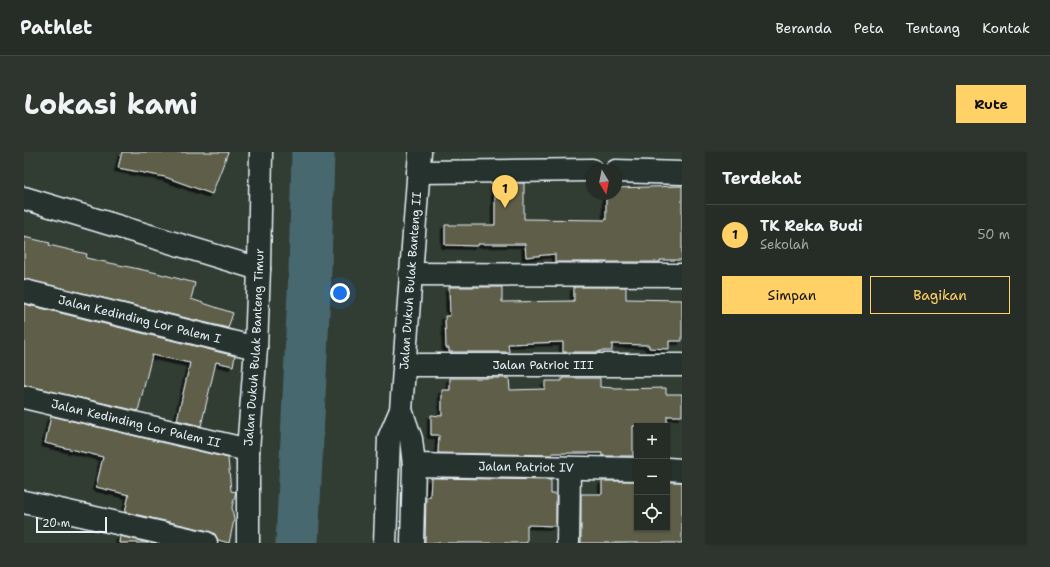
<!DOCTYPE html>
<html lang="id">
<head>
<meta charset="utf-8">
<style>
  body { margin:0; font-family:"Shantell Sans",sans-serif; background:#2d352e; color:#f1f3f6 }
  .controls { position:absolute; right:12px; bottom:12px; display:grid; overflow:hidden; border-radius:0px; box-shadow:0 1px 3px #0004 }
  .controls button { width:36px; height:36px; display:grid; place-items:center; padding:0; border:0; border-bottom:1px solid #424943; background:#252d26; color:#f1f3f6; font:20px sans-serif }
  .compass { position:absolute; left:562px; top:12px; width:36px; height:36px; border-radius:50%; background:#252d26; box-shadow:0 1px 3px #0004; rotate:170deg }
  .scale { position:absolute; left:12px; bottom:10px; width:71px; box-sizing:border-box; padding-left:4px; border:2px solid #e8f1f8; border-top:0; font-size:11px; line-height:14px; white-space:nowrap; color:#e8f1f8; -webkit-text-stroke:3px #26332d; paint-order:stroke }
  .you { position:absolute; left:316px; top:141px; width:14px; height:14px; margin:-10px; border:3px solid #fff; border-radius:50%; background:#1a73e8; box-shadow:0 0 0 6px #1a73e833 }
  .badge { display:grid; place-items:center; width:26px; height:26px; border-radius:50%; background:#ffd166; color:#111; font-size:13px; font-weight:700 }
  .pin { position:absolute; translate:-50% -33px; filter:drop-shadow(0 1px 2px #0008) }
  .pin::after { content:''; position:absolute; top:21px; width:14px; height:12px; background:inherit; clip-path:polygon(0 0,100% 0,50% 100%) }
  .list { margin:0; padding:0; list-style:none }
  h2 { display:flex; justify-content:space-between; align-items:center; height:52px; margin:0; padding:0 16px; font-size:17px }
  h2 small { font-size:13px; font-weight:400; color:#a3a8a7 }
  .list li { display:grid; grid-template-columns:26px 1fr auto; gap:12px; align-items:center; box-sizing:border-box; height:60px; padding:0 16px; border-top:1px solid #424943 }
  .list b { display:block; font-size:15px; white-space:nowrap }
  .list p { margin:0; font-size:13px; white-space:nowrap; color:#a3a8a7 }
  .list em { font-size:13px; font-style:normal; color:#a3a8a7 }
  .actions { display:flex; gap:8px; padding:12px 16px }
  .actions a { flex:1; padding:9px 0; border:1px solid #ffd166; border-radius:0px; text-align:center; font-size:14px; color:#ffd166 }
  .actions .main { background:#ffd166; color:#111 }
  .icon { flex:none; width:22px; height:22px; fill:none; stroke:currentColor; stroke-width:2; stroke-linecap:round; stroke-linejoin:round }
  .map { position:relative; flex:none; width:658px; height:391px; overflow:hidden; border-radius:0px }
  header { display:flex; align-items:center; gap:24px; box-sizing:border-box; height:56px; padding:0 20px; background:#252d26; border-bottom:1px solid #424943 }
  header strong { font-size:19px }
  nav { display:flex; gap:22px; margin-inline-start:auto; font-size:14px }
  .intro { display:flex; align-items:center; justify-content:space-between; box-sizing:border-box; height:96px; padding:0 24px }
  h1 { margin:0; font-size:28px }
  .button { padding:10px 18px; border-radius:0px; background:#ffd166; color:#111; font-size:14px; font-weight:700 }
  main { display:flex; gap:24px; padding:0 24px }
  aside { flex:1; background:#252d26; border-radius:0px; box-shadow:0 1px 3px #0004 }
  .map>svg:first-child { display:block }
</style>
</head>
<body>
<header>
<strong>Pathlet</strong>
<nav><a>Beranda</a><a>Peta</a><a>Tentang</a><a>Kontak</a></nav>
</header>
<div class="intro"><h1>Lokasi kami</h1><a class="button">Rute</a></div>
<main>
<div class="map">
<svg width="658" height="391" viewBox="0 0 658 391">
  <defs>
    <filter id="shadow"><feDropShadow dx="-3.5" dy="3.5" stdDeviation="0" flood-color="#0009"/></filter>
  </defs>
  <rect width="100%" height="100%" fill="#313c33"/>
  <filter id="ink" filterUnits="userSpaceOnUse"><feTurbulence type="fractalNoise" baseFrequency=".025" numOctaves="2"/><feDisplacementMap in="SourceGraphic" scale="8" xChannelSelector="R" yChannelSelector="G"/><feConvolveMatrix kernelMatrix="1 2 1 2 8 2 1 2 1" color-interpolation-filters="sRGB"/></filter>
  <g filter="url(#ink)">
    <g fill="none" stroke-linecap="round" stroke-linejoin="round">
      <path stroke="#47686e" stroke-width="43" d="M273,391L286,120L289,0"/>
    </g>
    <g fill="#5f5e4a" stroke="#e8f1f8" filter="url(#shadow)">
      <path d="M98,0H204L188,42L141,25L94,16Z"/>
      <path d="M500,31V67L582,68V42H592V36L658,34V108H636V110H531V102L502,105L501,92H454V94L421,93V73H471V32Z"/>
      <path d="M0,85L26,91L25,93L63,102L62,106L129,120L171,131L167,147L209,161L204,176L0,127Z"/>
      <path d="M425,135H478V150L550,149V135H602V147L658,148V189H645V197L625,196V193L588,192V199H576V200H539V190L484,192L485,200H425V196H422L421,164H426Z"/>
      <path d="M0,152L211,204L209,214L192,210L177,274L153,268L166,211L128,203L114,259L0,233Z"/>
      <path d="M426,226H485L486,238L521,237V229H538V226H576V235L590,236V237L642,236V242H658V264H643V274H609V304H578V301H528V303L414,301L415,283H407V263L418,264V238H426Z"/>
      <path d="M27,264L204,306L207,339L212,340L208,355L210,368L205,391L194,388L191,382L185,379L101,360L105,343L72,335L79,305L21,291Z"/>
      <path d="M407,326L527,328V342H532V374L503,373V391H401L402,345H406Z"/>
      <path d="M578,329H613V376H643V330H658V391H557V342H578Z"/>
      <path d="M96,384L125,391H95Z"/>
    </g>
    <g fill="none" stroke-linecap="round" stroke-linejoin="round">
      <defs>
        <g id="minor">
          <path d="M592,19L658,21"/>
          <path d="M394,20L568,18"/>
          <path d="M0,46L235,117"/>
          <path d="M386,122L658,123"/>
          <path id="s1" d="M0,139L232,196"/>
          <path id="s2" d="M380,213H658"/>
          <path id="s3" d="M0,245L224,298"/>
          <path d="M377,258L387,287L390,313L388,391"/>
          <path id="s4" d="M390,313L613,317"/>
          <path d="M643,317L658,318"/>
          <path d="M0,350L182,391"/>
          <path id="s5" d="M224,391V298L232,196L235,117L237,0"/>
          <path id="s6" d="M361,391L365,286L377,258L396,0"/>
          <path d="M544,391L545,316"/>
        </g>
      </defs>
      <use href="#minor" stroke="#e8f1f8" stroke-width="25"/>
      <use href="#minor" stroke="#26332d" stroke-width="22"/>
    </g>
  </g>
  <g text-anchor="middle" stroke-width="3" stroke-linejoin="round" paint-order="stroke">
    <g font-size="12" fill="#e8f1f8" stroke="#26332d">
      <text dy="4" stroke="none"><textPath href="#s6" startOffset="265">Jalan Dukuh Bulak Banteng II</textPath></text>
      <text dy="4" stroke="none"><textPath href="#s1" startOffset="119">Jalan Kedinding Lor Palem I</textPath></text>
      <text dy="4" stroke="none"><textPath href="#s5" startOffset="196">Jalan Dukuh Bulak Banteng Timur</textPath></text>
      <text dy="4" stroke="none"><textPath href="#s2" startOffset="139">Jalan Patriot III</textPath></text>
      <text dy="4" stroke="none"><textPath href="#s3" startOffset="115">Jalan Kedinding Lor Palem II</textPath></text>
      <text dy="4" stroke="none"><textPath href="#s4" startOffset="112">Jalan Patriot IV</textPath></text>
    </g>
  </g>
</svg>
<div class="controls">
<button>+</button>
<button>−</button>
<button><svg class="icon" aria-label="locate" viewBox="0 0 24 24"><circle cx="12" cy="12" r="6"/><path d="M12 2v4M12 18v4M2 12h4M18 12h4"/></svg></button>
</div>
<svg class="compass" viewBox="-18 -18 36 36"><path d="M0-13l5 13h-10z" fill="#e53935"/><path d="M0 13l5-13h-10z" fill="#a3a8a7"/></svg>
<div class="scale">20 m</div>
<div class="you"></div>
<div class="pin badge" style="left:481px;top:56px">1</div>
</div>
<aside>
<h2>Terdekat<small></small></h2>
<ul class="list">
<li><span class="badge">1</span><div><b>TK Reka Budi</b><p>Sekolah</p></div><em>50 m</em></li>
</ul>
<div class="actions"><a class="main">Simpan</a><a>Bagikan</a></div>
</aside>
</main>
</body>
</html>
